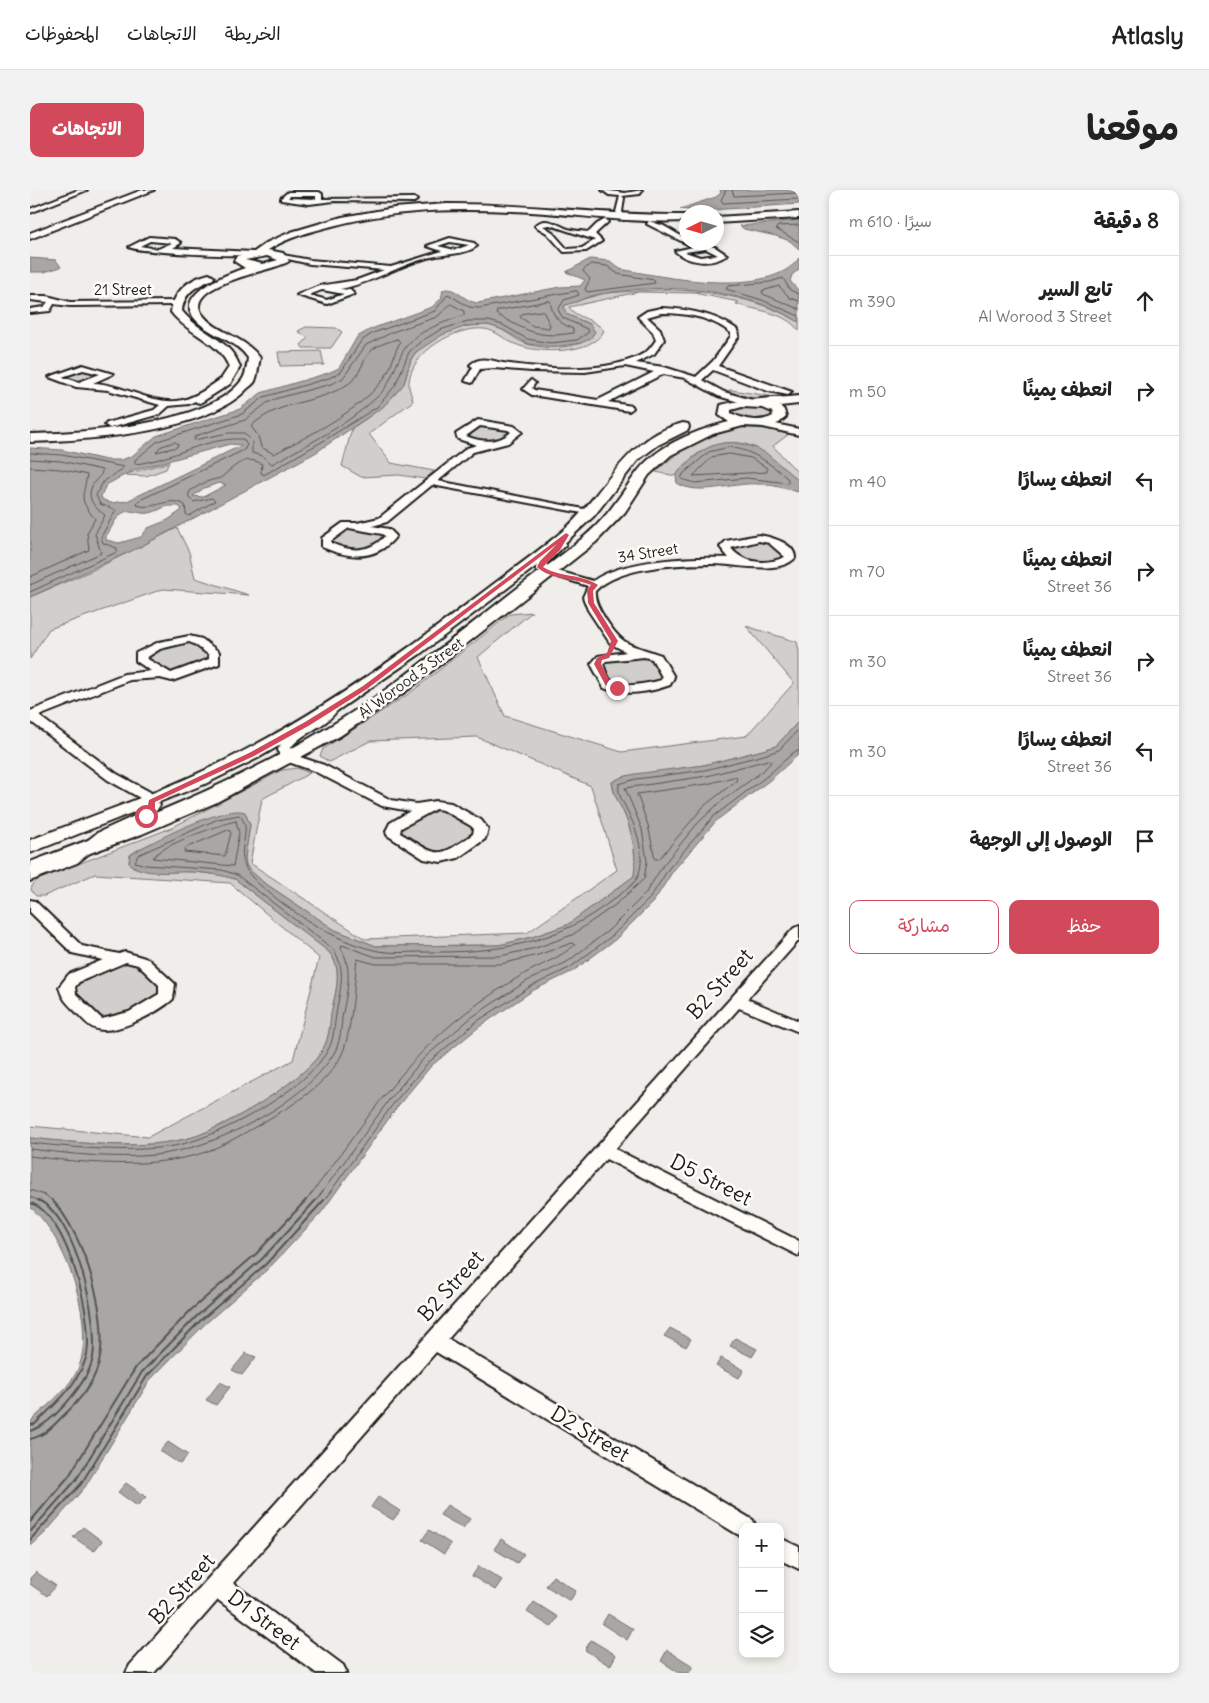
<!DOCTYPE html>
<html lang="ar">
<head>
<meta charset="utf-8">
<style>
  body { margin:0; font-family:Delius,"Playpen Sans Arabic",sans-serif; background:#f2f2f2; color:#222; direction:rtl }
  .controls { position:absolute; right:15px; bottom:15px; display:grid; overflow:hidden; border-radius:10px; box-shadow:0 2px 8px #0003 }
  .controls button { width:45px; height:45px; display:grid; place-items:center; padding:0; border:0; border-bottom:1px solid #e0e0e0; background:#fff; color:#222; font:25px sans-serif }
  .compass { position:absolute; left:649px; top:15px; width:45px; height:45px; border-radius:50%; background:#fff; box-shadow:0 2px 8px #0003; rotate:265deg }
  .stop { position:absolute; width:15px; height:15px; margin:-11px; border:4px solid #d1495b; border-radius:50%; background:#fff }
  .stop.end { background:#d1495b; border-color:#fff; box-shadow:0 1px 5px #0008 }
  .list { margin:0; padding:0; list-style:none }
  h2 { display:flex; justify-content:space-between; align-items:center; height:65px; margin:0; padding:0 20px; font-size:21px }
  h2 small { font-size:16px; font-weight:400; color:#767676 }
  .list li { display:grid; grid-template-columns:32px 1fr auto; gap:15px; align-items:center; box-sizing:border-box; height:90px; padding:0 20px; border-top:1px solid #e0e0e0 }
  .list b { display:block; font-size:19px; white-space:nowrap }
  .list p { margin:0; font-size:16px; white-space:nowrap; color:#767676 }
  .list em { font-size:16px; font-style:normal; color:#767676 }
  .actions { display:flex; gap:10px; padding:15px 20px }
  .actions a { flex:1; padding:11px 0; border:1px solid #d1495b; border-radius:10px; text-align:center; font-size:18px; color:#d1495b }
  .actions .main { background:#d1495b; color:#fff }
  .icon { flex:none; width:28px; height:28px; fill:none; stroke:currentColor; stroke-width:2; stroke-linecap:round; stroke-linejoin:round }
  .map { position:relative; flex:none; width:769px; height:1483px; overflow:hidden; direction:ltr; border-radius:10px }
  header { display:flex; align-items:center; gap:30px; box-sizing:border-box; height:70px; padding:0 25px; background:#fff; border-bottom:1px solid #e0e0e0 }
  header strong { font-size:24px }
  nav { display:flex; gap:28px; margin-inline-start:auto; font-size:18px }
  .intro { display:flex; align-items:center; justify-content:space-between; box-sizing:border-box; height:120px; padding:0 30px }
  h1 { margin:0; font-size:35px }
  .button { padding:12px 22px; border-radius:10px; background:#d1495b; color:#fff; font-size:18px; font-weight:700 }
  main { display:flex; gap:30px; padding:0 30px }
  aside { flex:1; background:#fff; border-radius:10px; box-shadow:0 2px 8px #0003 }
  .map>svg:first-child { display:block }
</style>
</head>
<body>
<header>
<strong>Atlasly</strong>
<nav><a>الخريطة</a><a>الاتجاهات</a><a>المحفوظات</a></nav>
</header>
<div class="intro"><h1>موقعنا</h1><a class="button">الاتجاهات</a></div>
<main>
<aside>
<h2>8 دقيقة<small>سيرًا · 610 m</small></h2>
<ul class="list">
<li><svg class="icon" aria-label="ahead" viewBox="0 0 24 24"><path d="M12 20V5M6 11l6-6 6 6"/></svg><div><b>تابع السير</b><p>Al Worood 3 Street</p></div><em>390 m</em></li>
<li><svg class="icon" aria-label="right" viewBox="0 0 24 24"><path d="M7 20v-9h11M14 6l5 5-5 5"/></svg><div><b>انعطف يمينًا</b></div><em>50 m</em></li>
<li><svg class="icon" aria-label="left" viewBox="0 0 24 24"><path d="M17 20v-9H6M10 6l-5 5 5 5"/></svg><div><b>انعطف يسارًا</b></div><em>40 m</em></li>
<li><svg class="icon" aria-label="right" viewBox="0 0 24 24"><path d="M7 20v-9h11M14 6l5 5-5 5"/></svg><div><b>انعطف يمينًا</b><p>36 Street</p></div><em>70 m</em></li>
<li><svg class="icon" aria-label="right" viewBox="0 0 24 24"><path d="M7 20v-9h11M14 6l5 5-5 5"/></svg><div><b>انعطف يمينًا</b><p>36 Street</p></div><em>30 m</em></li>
<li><svg class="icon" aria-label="left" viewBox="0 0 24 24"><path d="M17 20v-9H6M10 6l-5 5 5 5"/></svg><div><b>انعطف يسارًا</b><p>36 Street</p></div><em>30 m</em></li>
<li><svg class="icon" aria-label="arrive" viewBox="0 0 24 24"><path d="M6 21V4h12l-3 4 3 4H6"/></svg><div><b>الوصول إلى الوجهة</b></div></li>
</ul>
<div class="actions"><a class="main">حفظ</a><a>مشاركة</a></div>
</aside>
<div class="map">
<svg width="769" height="1483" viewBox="0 0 769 1483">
  <rect width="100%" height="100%" fill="#f0eeea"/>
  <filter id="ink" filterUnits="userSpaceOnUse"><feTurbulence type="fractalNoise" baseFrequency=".02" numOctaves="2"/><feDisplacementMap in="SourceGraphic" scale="10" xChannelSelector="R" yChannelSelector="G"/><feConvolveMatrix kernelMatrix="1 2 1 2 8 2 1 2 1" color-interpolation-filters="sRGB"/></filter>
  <g filter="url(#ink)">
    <g fill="#d0cfcc" stroke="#767674">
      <path d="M625,100C673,99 727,107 769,132V141C754,121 727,121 706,114L709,112L664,103L608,102L539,117C546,129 565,128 574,141C561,165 507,164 485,154C474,150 466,140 454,139C426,136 381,162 379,192C378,198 382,206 383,211L339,244L361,273L404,281L395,289L369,285L331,287L312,276L322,238C341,226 358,214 372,196C378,188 377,176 382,168C393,148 436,132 457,135C470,137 477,143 488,150C506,160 532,159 551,153L560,134L539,126L532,119L536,114L575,103Z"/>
      <path d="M276,137L306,138L312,142L301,158H273L271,155L278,148L268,141Z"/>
      <path d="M291,161L294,175L250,176L248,162Z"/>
      <path d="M49,178L74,183L50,194L28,186Z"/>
      <path d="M702,200L745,207L769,205V207L732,210L690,201Z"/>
      <path d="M709,216H729L743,222L744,225C734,234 710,232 700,222Z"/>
      <path d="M449,235L480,239L483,242L465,253L437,248L435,244Z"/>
      <path d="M705,237L737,239L759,244L743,256L769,284V291C753,284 742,266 726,258C696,243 663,260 646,286L626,282C649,259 675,246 705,237Z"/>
      <path d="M139,272L136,279L116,286L93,285Z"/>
      <path d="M147,338L159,362L165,388L219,405L133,399L19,439L0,469V407L61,381Z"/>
      <path d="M319,338L352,343L357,346L343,359L332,361L303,354L302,351Z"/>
      <path d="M735,350L757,365C749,373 726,376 715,371C709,369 704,362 700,358Z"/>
      <path d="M502,422L448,467L475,526L592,562L716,546L764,493L716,436L767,452L769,461V531L746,556L733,560L674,575L605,585L592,587L582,592C583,604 588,610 593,621C602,641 607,664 604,686L537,735L502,747L469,755L346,756L305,740L233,692L223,683L216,675L215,667L220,635C181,641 133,641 100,665L99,673L103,677L114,680L164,682L191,685L205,689L299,762C314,780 305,803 301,824C300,835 299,847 294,857C280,888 195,937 163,947C115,961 50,953 0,948V936L118,947L263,870L289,768L200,693L65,684L14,706H6L1,700C2,693 6,691 12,688L141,638L252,580L267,578L280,583L232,609L220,673L335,749L497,743L587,680L561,596L447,547L340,551L299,572L290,566L293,559L380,503L480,424Z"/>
      <path d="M149,452L162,454L179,466L180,470L147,483L138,484L116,469L120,463Z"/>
      <path d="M613,466L622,468L634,488C626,493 590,499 583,492C579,487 576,480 573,474L575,470Z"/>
      <path d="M409,620L444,637L447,643C407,670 413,667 371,646L369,640L372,637L398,622Z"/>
      <path d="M97,771L107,775L132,800C122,814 92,829 74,829L46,802L47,795Z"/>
    </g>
    <g fill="#a8a7a3" stroke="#706f6d" fill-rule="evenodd">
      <path d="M690,0H755L769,2V14L667,21L650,19L686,7L691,3Z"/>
      <path d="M769,30V59L760,51L746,46L714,39L710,36Z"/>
      <path d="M0,68L26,70L31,77L14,82H0Z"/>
      <path d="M769,68V79L762,85L760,91L769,101V132C717,100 644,93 584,102C573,104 561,105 551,110C546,113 539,113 534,116L536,124L560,134L565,142L560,149L551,153L524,157L498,154L473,140L458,135L437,136L412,145L386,162L381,169L374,194L353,217L285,263L110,357L0,407V258L32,260L76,270H91L102,266L126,246L210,219L231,203L298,183L309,178L327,147L341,139L402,117L411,109L413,100C425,95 434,112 448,113L530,97L550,96L555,90L536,82L560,69L580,71L590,79C632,87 741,109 769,68ZM200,254L212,255L97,311L80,313L72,309L71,306L76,295L104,280ZM189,293L196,295L173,307L163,306L174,298ZM138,316H149L152,320L138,330L118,338L111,347L89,353L76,350V346C81,340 83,332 89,326C99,316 108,325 119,323C126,322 131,318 138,316Z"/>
      <path d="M707,253L726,258L736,263L769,291V302C755,299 742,294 727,294C704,292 668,307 647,293L646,286L649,281C667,264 681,250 707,253Z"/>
      <path d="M769,531V564L740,590L687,630L643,681L624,711L586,749L543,781L502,801L449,837L401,876L367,917L291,1023L240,1077L175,1134L120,1190L55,1297L16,1342L0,1357V1232C15,1217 34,1203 45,1185C70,1143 36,1045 0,1017V948C50,953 114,961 163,947C195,937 280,888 294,857C299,847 300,835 301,824C305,803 314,780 299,762L205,689C191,685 178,683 163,682C145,681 113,687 99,673L100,665C118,653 196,614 215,622L220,635L215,667L216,675L223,683L233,692L305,740L346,756L469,755L502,747L537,735L604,686C607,664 602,640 593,621C587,610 584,604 582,592L592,587L605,584L674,575L733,560L746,556Z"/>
      <path d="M640,1138L661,1149L656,1157L634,1146Z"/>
      <path d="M705,1148L727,1159L722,1167L700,1156Z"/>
      <path d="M216,1163L226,1167L212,1185L202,1180Z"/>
      <path d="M691,1168L714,1180L709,1188L686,1176Z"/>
      <path d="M190,1192L200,1197L186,1215L176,1210Z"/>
      <path d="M138,1252L158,1265L150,1274L130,1261Z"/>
      <path d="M96,1293L116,1307L107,1316L88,1302Z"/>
      <path d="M348,1307L370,1321L363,1330L341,1317Z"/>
      <path d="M417,1315L440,1329L433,1338L410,1325Z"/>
      <path d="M53,1337L72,1351L64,1361L43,1347Z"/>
      <path d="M399,1340L421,1354L414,1364L392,1350Z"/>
      <path d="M471,1349L494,1364L487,1373L464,1359Z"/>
      <path d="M449,1376L472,1390L465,1400L442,1386Z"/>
      <path d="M6,1382L26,1396L17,1406L0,1394V1388Z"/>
      <path d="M523,1386L546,1401L540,1411L516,1396Z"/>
      <path d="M504,1412L528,1427L521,1437L497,1422Z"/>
      <path d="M578,1424L603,1439L597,1450L572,1434Z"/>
      <path d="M561,1450L586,1465L580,1476L555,1460Z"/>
      <path d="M637,1460L663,1476L659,1483H649L631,1471Z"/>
    </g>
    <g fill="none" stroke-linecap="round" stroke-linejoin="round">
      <g stroke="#545452" stroke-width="1">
        <path d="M696,0L691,10L693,13L769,9"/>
        <path d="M702,0L704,6L769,3"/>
        <path d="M769,35L748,36L746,39L769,52"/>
        <path d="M561,74L577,76L588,84L624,90L625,93L557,102L555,99L560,89L553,81Z"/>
        <path d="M547,101L549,105L534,110L528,120L533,128L557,139L559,142L547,150L521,153L497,149L473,135L459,131H438L410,140L390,152L379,162L365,196L347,217L293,251L234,285L231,283L232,274C215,264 205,276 193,286C191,289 185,289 182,290C174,292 167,297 160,301L158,307L163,312L182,308L185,311L159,326L156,324L155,315C139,305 124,321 107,315L108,311L214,260L217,255L213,249C175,247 142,270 105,274V270L128,251L212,224L234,207L299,188L311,182L331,151L343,143L405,121L418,104L439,117L449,118Z"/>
        <path d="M769,104L760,100L753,88L740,92L698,96L696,99L732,110L769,126"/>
        <path d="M520,111C523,128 528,132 543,139V143C507,149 496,140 466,124L467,121Z"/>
        <path d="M769,111L760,108L749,96L732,101L733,104L769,119"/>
        <path d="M421,114L434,121V125C411,134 382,141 371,165C363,181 360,196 346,208C316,236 278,254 242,274L232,266L222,263V251L214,243H198L164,250L165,246L215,230L237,213L248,208L301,194L313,188L336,155L365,141L407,127Z"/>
        <path d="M513,121L520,135L519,138L503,136L490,127L492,124Z"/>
        <path d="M367,149L370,152C364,162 363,174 357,184C335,219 279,245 244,264L231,257L228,246L221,236C253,208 287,215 318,194C331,186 332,169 342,160C349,154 359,152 367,149Z"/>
        <path d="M145,252L148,254L147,257L126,262L130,257Z"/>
        <path d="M700,257C724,261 740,273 758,289V293L716,288L666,293L651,289L653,284L679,262Z"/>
        <path d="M0,263L32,265L94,277L73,292L66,305L70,314L86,320L71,347L73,353L87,358V362L0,402"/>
        <path d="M700,264L721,268L737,278V282L663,286L682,267Z"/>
        <path d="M0,269L31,271L72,280C72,286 69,286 66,290C54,305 62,316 75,325L65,344L71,363L0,395"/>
        <path d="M0,277L30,279L57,285C53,309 48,308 65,329L57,343L59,360L0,387"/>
        <path d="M704,587L707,588L706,591L674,616L629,669H625L618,635L607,604L677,594Z"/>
        <path d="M206,631L209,643L203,676L123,668C129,656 191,634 206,631Z"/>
        <path d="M199,640L201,643L195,666L154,662L156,658Z"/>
        <path d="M0,953C48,958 97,963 144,956C188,948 279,899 299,858C304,848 304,836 306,825C309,801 318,781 303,759L207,685L192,680L115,675L105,672L108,665L188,629L209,625C228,643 194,665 230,695C261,722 304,751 344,760C359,764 378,762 393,762C466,763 527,755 585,708C592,703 604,695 607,688C617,669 607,640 598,622C594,613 587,605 589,594L606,589L675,580L734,565L749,560L769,539"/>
        <path d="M0,959C41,964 83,969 125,965C183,959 272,915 303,865C310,854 311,840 312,828C316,804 324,781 311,758L312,755L346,767L470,766L506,758L542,745L585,715L614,689L617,671L612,639L595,598L677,586L738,570L741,572L733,581L689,613L667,634L634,674L615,704L579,740L537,772L497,791L442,827L394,868L359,910L285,1012"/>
        <path d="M0,966C54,973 113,979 166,965C190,959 225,937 247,924C270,911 299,890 311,866C322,844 324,795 327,769L346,774H471L508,765L542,753L545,755C529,768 510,775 492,785C474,796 455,808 438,821C370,872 327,945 275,1012"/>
        <path d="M0,1000L17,1006L23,1012"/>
        <path d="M0,1007L12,1012"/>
        <path d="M293,1012L363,914L398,873L446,832L500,797L541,777L583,745L620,708L639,678L684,626L737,586L764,562L769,561"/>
      </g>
      <g stroke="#545452" stroke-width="2">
        <path d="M0,1013C37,1022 66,1135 56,1168C47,1196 25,1214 5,1234L0,1235"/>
        <path d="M0,1241C23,1234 59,1191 63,1167C69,1131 46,1026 8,1010"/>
        <path d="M0,1249C15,1246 24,1235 34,1225C48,1212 61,1197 67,1179C83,1134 54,1043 22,1010"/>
        <path d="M0,1332L39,1286L106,1177L161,1120L226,1064L276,1010"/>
        <path d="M0,1342L46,1290L112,1182L167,1126L232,1069L286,1010"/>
        <path d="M0,1350L51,1294L117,1186L171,1130L236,1074L294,1010"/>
      </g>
      <defs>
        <g id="street">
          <path d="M48,0H57L0,23V19Z"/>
          <path d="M572,0L595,3L612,0L610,4L592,6L594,8L592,22L597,28L594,30L586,22L590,6L579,5Z"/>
          <path d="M258,2H289L292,4V9L384,8L387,10L384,12L304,11L279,14L251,10V8ZM260,6H286V9L258,8Z"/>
          <path d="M576,29L578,32L565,44L572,51L556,61L534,62L517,43L505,36C515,25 527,35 538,39C545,41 552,41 559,42L567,34ZM520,35L565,50L552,58L537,59L521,41L513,36Z"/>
          <path d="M619,31L634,36L656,49V52L685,57L697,65C682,76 658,73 645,61L663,57L617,34ZM676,59L688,65L670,67L655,62Z"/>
          <path d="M119,47L145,49L151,53L143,58L223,62L226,64C220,68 106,62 99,57ZM120,51L142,53L128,59L110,56Z"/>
          <path d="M420,48L444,53L447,56C436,64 420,64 406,66C373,72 344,93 310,99L320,100L324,104L297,114L267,105L289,96L327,90L354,80L280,74L249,67L253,65L280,70L361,77L412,61L397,56ZM420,52L439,55L425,60L408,56ZM292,100L314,104L297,110L279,105Z"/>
          <path d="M0,106H17L40,112L146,111L150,113L146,115L40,116L24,114L20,121L0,123V119L14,117L18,112L0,110Z"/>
          <path d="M631,118C658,119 686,124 708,140L709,146L688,176L762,202L758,205L738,201L683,180L672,190L694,202L726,211L727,213L723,216L688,206L655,188L633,184L578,212L602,216L603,218L599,221L502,205L493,199L501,190L505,193L502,198L504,200L568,210L624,182L595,176L555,182L502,181L464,178L450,179L442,193L435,191L443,177L440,175C452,164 465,173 480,174C518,179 583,184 616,162C620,159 623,154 626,150L623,142L608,127L617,121ZM631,123C655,123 682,127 701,143V146L683,171L666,187L634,177L606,173L624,164L634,150L630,139L617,127Z"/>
          <path d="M53,175L83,184L63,193C92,194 118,213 147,211C160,210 171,201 183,197L187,200L159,214L139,216L130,224L80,238L75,235L77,233L124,220L130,215L78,200L46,197L19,187ZM53,180L70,184L49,192L32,187Z"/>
          <path d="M448,230L484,236L492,242L478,253L443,262L408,291L559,320L563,321V325L402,295L357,332L342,336L359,339L366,346C347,371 319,369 292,357V348L313,333H327L349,328L437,258L447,255L428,249L426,244ZM450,236L478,240L481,242C468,254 451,252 436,246ZM319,338L352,344L355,346C339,363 321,362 301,353V351Z"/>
          <path d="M727,230L769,239V245L724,235V231Z"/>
          <path d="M729,345C741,347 765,353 765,368C750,385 704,374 683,374C650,374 589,376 565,401C564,410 569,419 574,427C594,458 598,453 631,465L644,487L640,495C621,502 593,507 574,498L561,474L568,466L596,462L580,453L558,420L553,407L558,396L506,380L508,370L531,351L536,354L517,373V378L563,391C592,369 663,367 699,368L690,357L696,351ZM729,351L739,353L755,367C737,375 713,374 701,358ZM614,467L622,469L632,487L631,490C622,493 590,499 582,492C578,489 575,480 573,474L576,471Z"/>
          <path d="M159,446L172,449L189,462V474L142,491L130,488L100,490L9,526L87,584L120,602L130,615L121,629L77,649L47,673L0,691V682L37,667L67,643L111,623L116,615L110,608L78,590L0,531V521L94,484L121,481L106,471V463L129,452ZM159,452L164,454L179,465V469L141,483L116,468L130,459Z"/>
          <path d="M303,514L309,518C295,539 272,541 260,559L261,564L294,575L361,610L386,614L406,611L421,613L451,630L458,639L455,649L428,668L411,672L394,669L357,645L356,641L360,633L380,621L352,616L284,581L250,569L248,559C258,543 274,539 289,527C294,523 296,516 303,514ZM406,619L413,620L441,636L444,639L443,644C405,671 409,666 370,643L371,638Z"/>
          <path d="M0,710L5,711L52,756L89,764L95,762L118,769L145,794L143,809C129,822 83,847 64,838C57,835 51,827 46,822C38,814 32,809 29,797L39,784L73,770L42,763L0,722ZM96,772L108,775L129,795V804L99,822L72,829L46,804L45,797L49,792Z"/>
          <path d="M769,736V750L717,809L769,831V842L709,818L585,959L769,1051V1066L576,969L418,1149L723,1330L726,1337H713V1346L707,1344L406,1162L203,1393L313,1475L317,1483H286L188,1410L124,1483H96L100,1475L764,738Z"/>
          <path d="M750,1348L769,1357V1379L750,1370Z"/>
        </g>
        <g id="secondary">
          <path d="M112,0H124L0,49V43Z"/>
          <path d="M416,14C496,13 576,26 656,25V31C610,33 563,27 516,23C445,18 372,17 302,36C280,42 258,47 238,60L253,63L259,71C250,80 151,93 172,124C186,143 213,145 230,168C228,175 228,184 225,191C223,195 217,198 214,202C169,243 60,250 0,252V244C52,243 180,235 212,190C216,185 217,175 218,168C208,153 192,149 177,139C131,110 189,87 215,78L204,71L207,66L224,62L238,52L261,42L312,27L364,18ZM237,66L248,70L233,74L215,70Z"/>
          <path d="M769,22V28L686,33V27Z"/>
          <path d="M179,84L184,87L183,89C165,97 154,102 152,121C171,145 199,147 210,177L200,194L170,213L166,212L164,209L166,206L191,189L199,177C189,151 157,144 141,122C144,101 159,89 179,84Z"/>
          <path d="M769,206V214L750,216L754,220L756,227L749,233L738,237L713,236L683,244L641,265L619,285L595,322L566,352L379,499L310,546L185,613L112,644L0,685V672C129,624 257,573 369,490C408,461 446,430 485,400C508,382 533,365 555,346C579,326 590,305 608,281C629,254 667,240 699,232L689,225L691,215C716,208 743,209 769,206ZM712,217L733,218L742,222L743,226C730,233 714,230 701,223V220Z"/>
          <path d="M653,233L658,234L659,237L658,240L628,255L608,270L564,326L525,362L390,464L295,529L228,568L175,594L0,663V650C64,625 129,603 190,573C256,541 318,501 378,458C410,435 441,411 473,387C494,371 515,356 535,339C575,303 596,247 653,233Z"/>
        </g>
      </defs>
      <use href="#street" stroke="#1c1c1c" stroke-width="4"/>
      <use href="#secondary" stroke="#1c1c1c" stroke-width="4"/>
      <use href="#street" fill="#fdfcf7" fill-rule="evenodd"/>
      <use href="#secondary" fill="#fdfcf7" fill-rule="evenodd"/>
    </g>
  </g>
  <path fill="#d1495b" d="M536,343L539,345L530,360L513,377C529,387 551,384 568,395L563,401L564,413L588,451L579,468L572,470L571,474L581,493L590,497V500L576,496L564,474L567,468L577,463L581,451L558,413L557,400L561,395C544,388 521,390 507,377L510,371L527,354L337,499L280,535L224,566L125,612V621L119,627L113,626L117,620L119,610L219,563L275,532L333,496Z"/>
  <g text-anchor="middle" stroke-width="5" stroke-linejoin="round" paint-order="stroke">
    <g font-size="15" fill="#1c1c1c" stroke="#fdfcf7">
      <text x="93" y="105">21 Street</text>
      <text transform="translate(618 363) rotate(-9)" y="5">34 Street</text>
      <text transform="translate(381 488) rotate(-36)" y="5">Al Worood 3 Street</text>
    </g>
    <g font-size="21" fill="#1c1c1c" stroke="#fdfcf7">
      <text transform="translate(690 794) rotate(-48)" y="7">B2 Street</text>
      <text transform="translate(681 990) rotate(27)" y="7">D5 Street</text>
      <text transform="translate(421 1096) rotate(-48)" y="7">B2 Street</text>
      <text transform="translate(560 1244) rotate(31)" y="7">D2 Street</text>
      <text transform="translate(152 1399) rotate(-48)" y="7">B2 Street</text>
      <text transform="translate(234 1430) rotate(37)" y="7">D1 Street</text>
    </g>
  </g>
</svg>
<div class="controls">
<button>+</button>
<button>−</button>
<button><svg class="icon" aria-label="layers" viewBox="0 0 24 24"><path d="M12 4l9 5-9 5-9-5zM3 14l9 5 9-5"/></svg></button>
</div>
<svg class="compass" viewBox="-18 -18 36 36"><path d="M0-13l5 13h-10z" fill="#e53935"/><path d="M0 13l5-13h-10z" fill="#767676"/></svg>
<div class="stop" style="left:116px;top:626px"></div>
<div class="stop end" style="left:587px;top:498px"></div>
</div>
</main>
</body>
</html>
